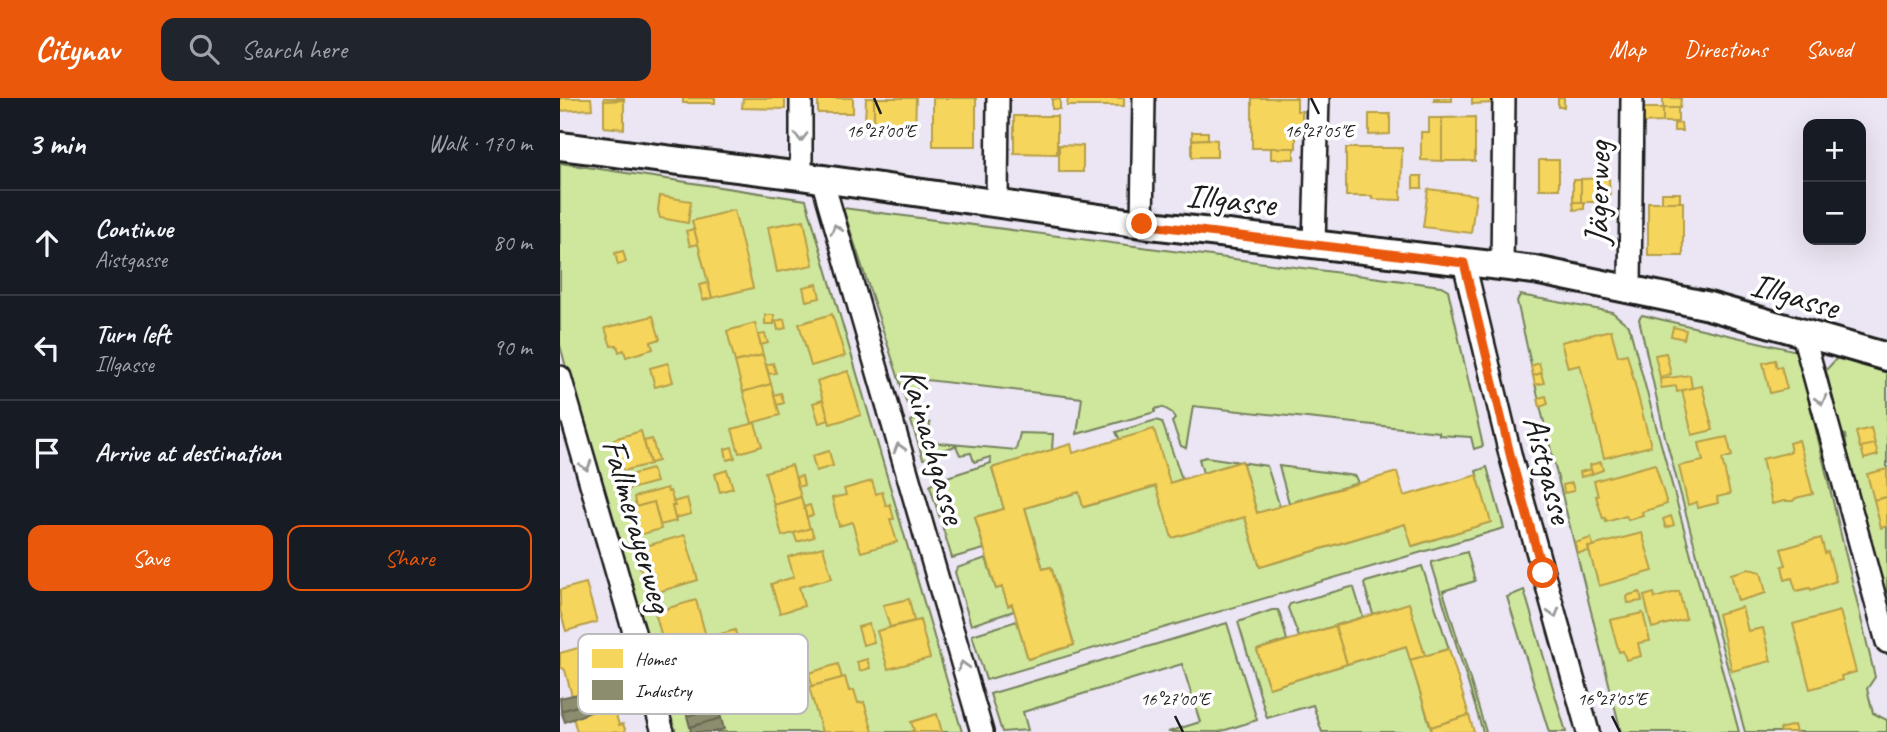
<!DOCTYPE html>
<html lang="en">
<head>
<meta charset="utf-8">
<style>
  body { margin:0; font-family:Caveat,sans-serif; background:#20242c; color:#f1f3f6 }
  .controls { position:absolute; right:21px; top:21px; display:grid; overflow:hidden; border-radius:14px; box-shadow:0 7px 28px #0002 }
  .controls button { width:63px; height:63px; display:grid; place-items:center; padding:0; border:0; border-bottom:2px solid #363941; background:#171b24; color:#f1f3f6; font:35px sans-serif }
  .stop { position:absolute; width:21px; height:21px; margin:-16px; border:5px solid #ea580c; border-radius:50%; background:#fff }
  .stop.end { background:#ea580c; border-color:#fff; box-shadow:0 2px 7px #0008 }
  .list { margin:0; padding:0; list-style:none }
  h2 { display:flex; justify-content:space-between; align-items:center; height:91px; margin:0; padding:0 28px; font-size:30px }
  h2 small { font-size:23px; font-weight:400; color:#9ea1a6 }
  .list li { display:grid; grid-template-columns:46px 1fr auto; gap:21px; align-items:center; box-sizing:border-box; height:105px; padding:0 28px; border-top:2px solid #363941 }
  .list b { display:block; font-size:26px; white-space:nowrap }
  .list p { margin:0; font-size:23px; white-space:nowrap; color:#9ea1a6 }
  .list em { font-size:23px; font-style:normal; color:#9ea1a6 }
  .actions { display:flex; gap:14px; padding:21px 28px }
  .actions a { flex:1; padding:16px 0; border:2px solid #ea580c; border-radius:14px; text-align:center; font-size:24px; color:#ea580c }
  .actions .main { background:#ea580c; color:#fff }
  .icon { flex:none; width:38px; height:38px; fill:none; stroke:currentColor; stroke-width:2; stroke-linecap:round; stroke-linejoin:round }
  .map { position:relative; flex:none; width:1327px; height:634px; overflow:hidden }
  header { display:flex; align-items:center; gap:42px; box-sizing:border-box; height:98px; padding:0 35px; background:#ea580c; color:#fff }
  header strong { font-size:33px }
  nav { display:flex; gap:38px; margin-inline-start:auto; font-size:24px }
  .search { width:490px; height:63px; background:#20242c; display:flex; align-items:center; gap:18px; box-sizing:border-box; padding:0 24px; border-radius:14px; color:#9ea1a6; font-size:26px }
  main { display:flex }
  aside { flex:1; background:#171b24 }
  .map>svg:first-child { display:block }
</style>
</head>
<body>
<header>
<strong>Citynav</strong>
<div class="search"><svg class="icon" aria-label="search" viewBox="0 0 24 24"><circle cx="10" cy="10" r="6"/><path d="M15 15l6 6"/></svg>Search here</div>
<nav><a>Map</a><a>Directions</a><a>Saved</a></nav>
</header>
<main>
<aside>
<h2>3 min<small>Walk · 170 m</small></h2>
<ul class="list">
<li><svg class="icon" aria-label="ahead" viewBox="0 0 24 24"><path d="M12 20V5M6 11l6-6 6 6"/></svg><div><b>Continue</b><p>Aistgasse</p></div><em>80 m</em></li>
<li><svg class="icon" aria-label="left" viewBox="0 0 24 24"><path d="M17 20v-9H6M10 6l-5 5 5 5"/></svg><div><b>Turn left</b><p>Illgasse</p></div><em>90 m</em></li>
<li><svg class="icon" aria-label="arrive" viewBox="0 0 24 24"><path d="M6 21V4h12l-3 4 3 4H6"/></svg><div><b>Arrive at destination</b></div></li>
</ul>
<div class="actions"><a class="main">Save</a><a>Share</a></div>
</aside>
<div class="map">
<svg width="1327" height="634" viewBox="0 0 1327 634">
  <rect width="100%" height="100%" fill="#ece5f3"/>
  <filter id="ink" filterUnits="userSpaceOnUse"><feTurbulence type="fractalNoise" baseFrequency=".0143" numOctaves="2"/><feDisplacementMap in="SourceGraphic" scale="14" xChannelSelector="R" yChannelSelector="G"/><feConvolveMatrix kernelMatrix="1 2 1 2 8 2 1 2 1" color-interpolation-filters="sRGB"/></filter>
  <g filter="url(#ink)">
    <g fill="#cee79d" stroke="#75825c" stroke-width="2">
      <path d="M0,65L246,102L402,634H105L0,247Z"/>
      <path d="M283,110L881,188L888,192L923,348L914,351L911,339L879,337V334L633,308L626,350L621,348L612,324L615,321L611,314L602,309L595,311V314L517,336L522,300L358,281L356,305L347,306Z"/>
      <path d="M960,197L1052,214L1069,228L1179,634H1061L980,308L957,203Z"/>
      <path d="M1082,217L1237,253L1315,579L1307,591L1313,615L1327,622V634H1185L1105,338L1079,221Z"/>
      <path d="M1287,259L1327,270V515L1285,355L1287,351L1285,337L1281,335L1266,272L1277,260Z"/>
      <path d="M355,321L359,324L370,325L369,344L456,352L460,335L493,336L492,352L432,370L444,411L415,419L424,451L392,460L370,388L375,383L431,365L430,359L414,364L411,355L400,357L396,348L369,356L370,360L363,361L351,323Z"/>
      <path d="M596,322L602,324L622,381L610,385L560,342L556,334Z"/>
      <path d="M646,359L707,368L720,409L697,415L682,363L643,375L639,361Z"/>
      <path d="M719,368L795,378L798,385L729,405Z"/>
      <path d="M927,369L944,430L426,582L412,537L457,523L468,561L514,547L491,469L483,471L465,410L519,394L524,409L596,388L685,419L700,469L845,426L853,448L930,424L916,373Z"/>
      <path d="M907,454L915,483L883,493L926,634H923L872,467V464Z"/>
      <path d="M426,460L436,491L442,489L448,507L452,506L454,513L411,527L395,474L397,470Z"/>
      <path d="M862,468L889,551L865,558L849,506L813,516L804,486L806,484Z"/>
      <path d="M791,489L794,490L803,519L739,539L728,510L730,506Z"/>
      <path d="M964,492L1006,634H989L947,499Z"/>
      <path d="M712,512H718L720,516L727,542L697,552L709,590L846,548L872,634H762L753,607L707,620L678,524Z"/>
      <path d="M667,525L697,622L659,634H608L640,624L622,566L463,614L468,632L442,634L430,596Z"/>
    </g>
    <g fill="#f6d55c" stroke="#b59e49" stroke-width="2">
      <path d="M0,0H31L32,11L0,13Z"/>
      <path d="M44,0H64V2L44,3Z"/>
      <rect x="123" y="0" width="32" height="5"/>
      <path d="M183,0H225V11L182,10Z"/>
      <rect x="258" y="0" width="35" height="15"/>
      <path d="M306,0H314V25H305Z"/>
      <path d="M314,0H356L355,34H314Z"/>
      <rect x="373" y="0" width="43" height="48"/>
      <path d="M508,0H564V8H507Z"/>
      <path d="M692,0H737V13H742V33H736V50H692Z"/>
      <rect x="874" y="0" width="18" height="3"/>
      <path d="M912,0H935V5L912,6Z"/>
      <rect x="998" y="0" width="6" height="9"/>
      <path d="M1103,0H1121L1120,10H1103Z"/>
      <rect x="492" y="1" width="8" height="10"/>
      <path d="M64,2V31L44,29V3Z"/>
      <path d="M1080,10H1103V24L1080,25Z"/>
      <rect x="1103" y="10" width="15" height="14"/>
      <path d="M809,16H830V36L809,37Z"/>
      <path d="M454,18H497V56L454,55Z"/>
      <path d="M915,19V63H882V20Z"/>
      <path d="M869,20H882V63L861,62V34H869Z"/>
      <path d="M1121,25L1122,33H1114V26Z"/>
      <path d="M632,34H648V41L632,42Z"/>
      <path d="M648,41L657,42V59H632V42Z"/>
      <path d="M499,47L523,48V74H499Z"/>
      <rect x="711" y="50" width="23" height="11"/>
      <path d="M786,50H842L841,102L812,101V98H786Z"/>
      <rect x="979" y="62" width="20" height="29"/>
      <rect x="853" y="78" width="9" height="12"/>
      <path d="M1049,80L1050,104H1021V81Z"/>
      <rect x="1013" y="82" width="8" height="22"/>
      <path d="M868,91L916,97L911,135L863,129Z"/>
      <rect x="1102" y="95" width="18" height="9"/>
      <path d="M100,98L131,103L128,125L100,120L98,112Z"/>
      <path d="M1013,104H1024V111L1014,112Z"/>
      <rect x="1088" y="104" width="35" height="54"/>
      <path d="M174,112L193,190L152,200L132,123Z"/>
      <path d="M244,122L253,167L217,174L208,129Z"/>
      <path d="M134,131L138,146L130,148L126,133Z"/>
      <path d="M63,153L66,164L58,167L55,155Z"/>
      <path d="M148,185L152,200L143,202L139,187Z"/>
      <path d="M257,186L260,200L246,203L243,189Z"/>
      <path d="M272,216L285,258L251,268L239,226Z"/>
      <rect x="205" y="217" width="9" height="9"/>
      <path d="M93,218L100,241L91,244L93,251L66,259L64,252L59,254L57,247L51,248L45,230Z"/>
      <path d="M224,221L226,230L218,232L216,223Z"/>
      <path d="M195,225L203,257L175,264L167,233Z"/>
      <path d="M1113,229L1126,232L1124,241L1111,238Z"/>
      <path d="M1051,232L1058,258L1067,256L1091,348L1044,360L1020,267L1008,270L1001,244Z"/>
      <path d="M205,236L208,245L201,247L198,237Z"/>
      <path d="M1106,255L1111,276L1100,279L1095,257Z"/>
      <path d="M203,257L211,286L183,294L175,264Z"/>
      <path d="M1215,262L1217,270L1221,268L1227,291L1210,295L1203,265Z"/>
      <path d="M108,265L113,284L95,289L90,270Z"/>
      <path d="M213,265L216,275L209,276L206,267Z"/>
      <path d="M979,265L982,275L973,278L971,268Z"/>
      <path d="M288,273L301,317L270,326L257,283Z"/>
      <path d="M981,275L984,285L975,287L973,278Z"/>
      <path d="M1130,277L1132,290L1117,294L1116,288L1101,290L1100,281Z"/>
      <path d="M211,286L220,317L192,325L183,294Z"/>
      <path d="M1142,288L1153,332L1132,337L1122,292Z"/>
      <path d="M221,295L224,305L217,307L214,297Z"/>
      <path d="M986,298L988,306L980,309L978,300Z"/>
      <path d="M263,302L269,322L259,325L253,305Z"/>
      <path d="M195,325L202,348L179,355L172,331Z"/>
      <path d="M1311,330L1315,346L1300,350L1296,334Z"/>
      <path d="M594,331L610,385L682,363L697,415L837,374L844,398L917,377L931,424L852,448L845,426L700,469L685,419L612,440L596,388L523,409L519,394L465,410L483,471L491,469L514,547L468,561L452,506L448,508L442,489L436,491L415,419L444,411L432,370L511,346L513,355Z"/>
      <path d="M81,333L90,366L63,373L54,341Z"/>
      <path d="M1167,339L1172,358L1162,361L1170,396L1157,399L1158,405L1138,410L1137,404L1128,407L1119,368L1143,363L1139,345Z"/>
      <path d="M92,341L98,363L90,365L84,343Z"/>
      <path d="M1239,342L1253,396L1236,400L1233,403H1224L1212,406L1202,361L1231,354L1229,345Z"/>
      <path d="M1315,346L1318,357L1304,361L1301,349Z"/>
      <path d="M172,349L175,360L167,362L165,351Z"/>
      <path d="M269,353L273,368L256,373L252,358Z"/>
      <path d="M1041,364L1043,372L1032,376L1030,367Z"/>
      <path d="M1095,366L1107,406L1082,414L1083,418L1068,422L1066,418L1046,424L1045,420L1043,421L1036,398H1038L1034,383Z"/>
      <path d="M232,367L241,399L214,407L205,374Z"/>
      <path d="M92,371L96,384L63,393L59,380Z"/>
      <path d="M1031,371L1032,376L1021,379L1020,374Z"/>
      <path d="M1327,371V399L1314,402L1307,376Z"/>
      <path d="M167,372L173,390L160,394L155,376Z"/>
      <path d="M242,378L244,387L238,389L236,379Z"/>
      <path d="M312,383L316,396L322,394L326,408L330,406L334,421H330L337,444L301,454L292,424L279,428L272,400L286,397L284,391Z"/>
      <path d="M1012,385L1014,393L1004,395L1003,387Z"/>
      <path d="M107,390L108,394L110,393L115,408H112L116,423L100,427L94,404L76,409L74,399Z"/>
      <path d="M241,399L250,431L222,438L214,407Z"/>
      <path d="M1327,399V428L1321,430L1314,402Z"/>
      <path d="M127,400L131,416L115,420L112,408H115L113,404Z"/>
      <path d="M94,404L101,431L75,438L68,411Z"/>
      <path d="M250,407L253,417L247,419L244,409Z"/>
      <path d="M1111,418L1114,427L1106,430L1103,421Z"/>
      <path d="M251,430L254,439L237,444L234,435Z"/>
      <path d="M1082,435L1093,473L1039,488L1028,449Z"/>
      <path d="M125,437L138,482L88,497L75,451Z"/>
      <path d="M1031,440L1033,448L1028,449L1029,453L1018,455L1015,445Z"/>
      <path d="M1261,440L1265,455L1268,454L1276,483L1251,492L1250,490L1236,493L1232,480L1225,482L1222,468L1226,467L1221,451Z"/>
      <path d="M263,449L272,480L239,489L244,508L220,515L211,486L234,479L228,459Z"/>
      <path d="M1189,471L1201,474L1206,495L1178,503L1171,476Z"/>
      <path d="M26,485L37,524L6,533L0,512V492Z"/>
      <path d="M1119,493L1126,521L1092,530L1084,498L1094,495L1095,500Z"/>
      <path d="M1080,494L1082,503L1068,505L1067,499L1069,497Z"/>
      <path d="M349,501L354,523L330,529L323,507Z"/>
      <path d="M136,502L147,542L106,554L95,514Z"/>
      <path d="M849,505L865,558L850,562L846,548L787,566L775,528Z"/>
      <path d="M1182,509L1188,533L1203,530L1211,563L1172,573L1158,516Z"/>
      <path d="M1280,513L1296,574L1281,578L1282,582L1250,591L1233,526Z"/>
      <path d="M1083,515L1090,543L1078,545L1081,558L1066,562L1063,553L1059,554L1050,522Z"/>
      <path d="M360,522L370,560L328,571L317,533Z"/>
      <path d="M309,526L314,544L303,547L298,529Z"/>
      <path d="M775,528L787,566L709,590L697,552Z"/>
      <path d="M175,532L178,543L160,548L157,537Z"/>
      <path d="M43,543L55,586L12,598L5,572L0,569V555Z"/>
      <path d="M889,551L909,617L871,629L850,562Z"/>
      <path d="M307,561L310,570L300,573L297,564Z"/>
      <path d="M278,566L282,580L252,588L249,575Z"/>
      <path d="M148,575L158,609L127,618L117,584Z"/>
      <path d="M285,579L289,593L294,592L298,605L304,604L313,634H262L249,589Z"/>
      <path d="M53,607L59,627L63,626L66,634H17L13,619Z"/>
      <path d="M377,616L382,634H349L354,632L351,624Z"/>
      <path d="M909,617L914,634H872L871,629Z"/>
      <path d="M1234,627L1236,634H1221L1220,631Z"/>
    </g>
    <g fill="#8c8c6e" stroke="#6a6a55" stroke-width="2">
      <path d="M27,594L30,604L1,613L0,600Z"/>
      <path d="M30,604L33,613L5,624L1,613Z"/>
      <path d="M158,609L161,620L130,629L127,618Z"/>
      <path d="M161,620L164,631L154,634H131L130,629Z"/>
    </g>
    <g fill="none" stroke-linecap="round" stroke-linejoin="round">
      <defs>
        <g id="minor">
          <path d="M241,78V0"/>
          <path d="M262,81L422,634"/>
          <path d="M437,106L438,0"/>
          <path d="M582,126L584,0"/>
          <path d="M754,146L758,0"/>
          <path d="M904,165L951,360L1028,634"/>
          <path d="M942,169L944,0"/>
          <path d="M1070,190L1072,0"/>
          <path d="M1243,236L1327,544"/>
          <path d="M0,279L103,634"/>
        </g>
        <path id="tertiary" d="M0,48L241,78L582,126L975,172L1145,207L1327,259"/>
      </defs>
      <use href="#minor" stroke="#1c1c1c" stroke-width="26"/>
      <use href="#tertiary" stroke="#1c1c1c" stroke-width="32"/>
      <use href="#minor" stroke="#fff" stroke-width="21"/>
      <use href="#tertiary" stroke="#fff" stroke-width="26"/>
    </g>
    <defs><path id="oneway-chevron" d="M-2-3.5L2.5 0L-2 3.5" fill="none" stroke-width="1.6" stroke-linecap="round" stroke-linejoin="round" transform="scale(1.75)"/></defs>
    <g stroke="#999">
      <use href="#oneway-chevron" transform="translate(241 39) rotate(90)"/>
      <use href="#oneway-chevron" transform="translate(276 131) rotate(-106)"/>
      <use href="#oneway-chevron" transform="translate(1261 302) rotate(75)"/>
      <use href="#oneway-chevron" transform="translate(339 350) rotate(-106)"/>
      <use href="#oneway-chevron" transform="translate(26 368) rotate(74)"/>
      <use href="#oneway-chevron" transform="translate(994 515) rotate(74)"/>
      <use href="#oneway-chevron" transform="translate(403 568) rotate(-106)"/>
    </g>
  </g>
  <g fill="none" stroke-linecap="round" stroke-linejoin="round" filter="url(#ink)">
    <path stroke="#ea580c" stroke-width="9" d="M582,126L904,165L951,360L983,475"/>
  </g>
  <path fill="none" stroke="#1c1c1c" stroke-width="2.5" d="M314,0L321,16M751,0L759,16M615,618L623,634M1052,618L1060,634"/>
  <g text-anchor="middle" stroke-width="7" stroke-linejoin="round" paint-order="stroke">
    <g font-size="35" fill="#1c1c1c" stroke="#fff">
      <text transform="translate(1037 95) rotate(-89)" y="12">Jägerweg</text>
      <text transform="translate(671 101) rotate(6)" y="12">Illgasse</text>
      <text transform="translate(1235 197) rotate(16)" y="12">Illgasse</text>
      <text transform="translate(374 348) rotate(74)" y="12">Kainachgasse</text>
      <text transform="translate(989 371) rotate(75)" y="12">Aistgasse</text>
      <text transform="translate(78 427) rotate(74)" y="12">Fallmerayerweg</text>
    </g>
  </g>
  <rect x="18" y="536" width="230" height="80" rx="10" fill="#fff" stroke="#bbb" stroke-width="2"/>
  <rect x="32" y="551" width="31" height="19" fill="#f6d55c"/>
  <rect x="32" y="582" width="31" height="20" fill="#8c8c6e"/>
  <g font-size="19" fill="#1c1c1c">
    <text x="75" y="567">Homes</text>
    <text x="75" y="599">Industry</text>
  </g>
  <g font-size="18" text-anchor="middle" fill="#1c1c1c" stroke="#fff" stroke-width="7" stroke-linejoin="round" paint-order="stroke">
    <text x="321" y="39">16°27'00"E</text>
    <text x="759" y="39">16°27'05"E</text>
    <text x="615" y="607">16°27'00"E</text>
    <text x="1052" y="607">16°27'05"E</text>
  </g>
</svg>
<div class="controls">
<button>+</button>
<button>−</button>
</div>
<div class="stop" style="left:983px;top:475px"></div>
<div class="stop end" style="left:582px;top:126px"></div>
</div>
</main>
</body>
</html>
